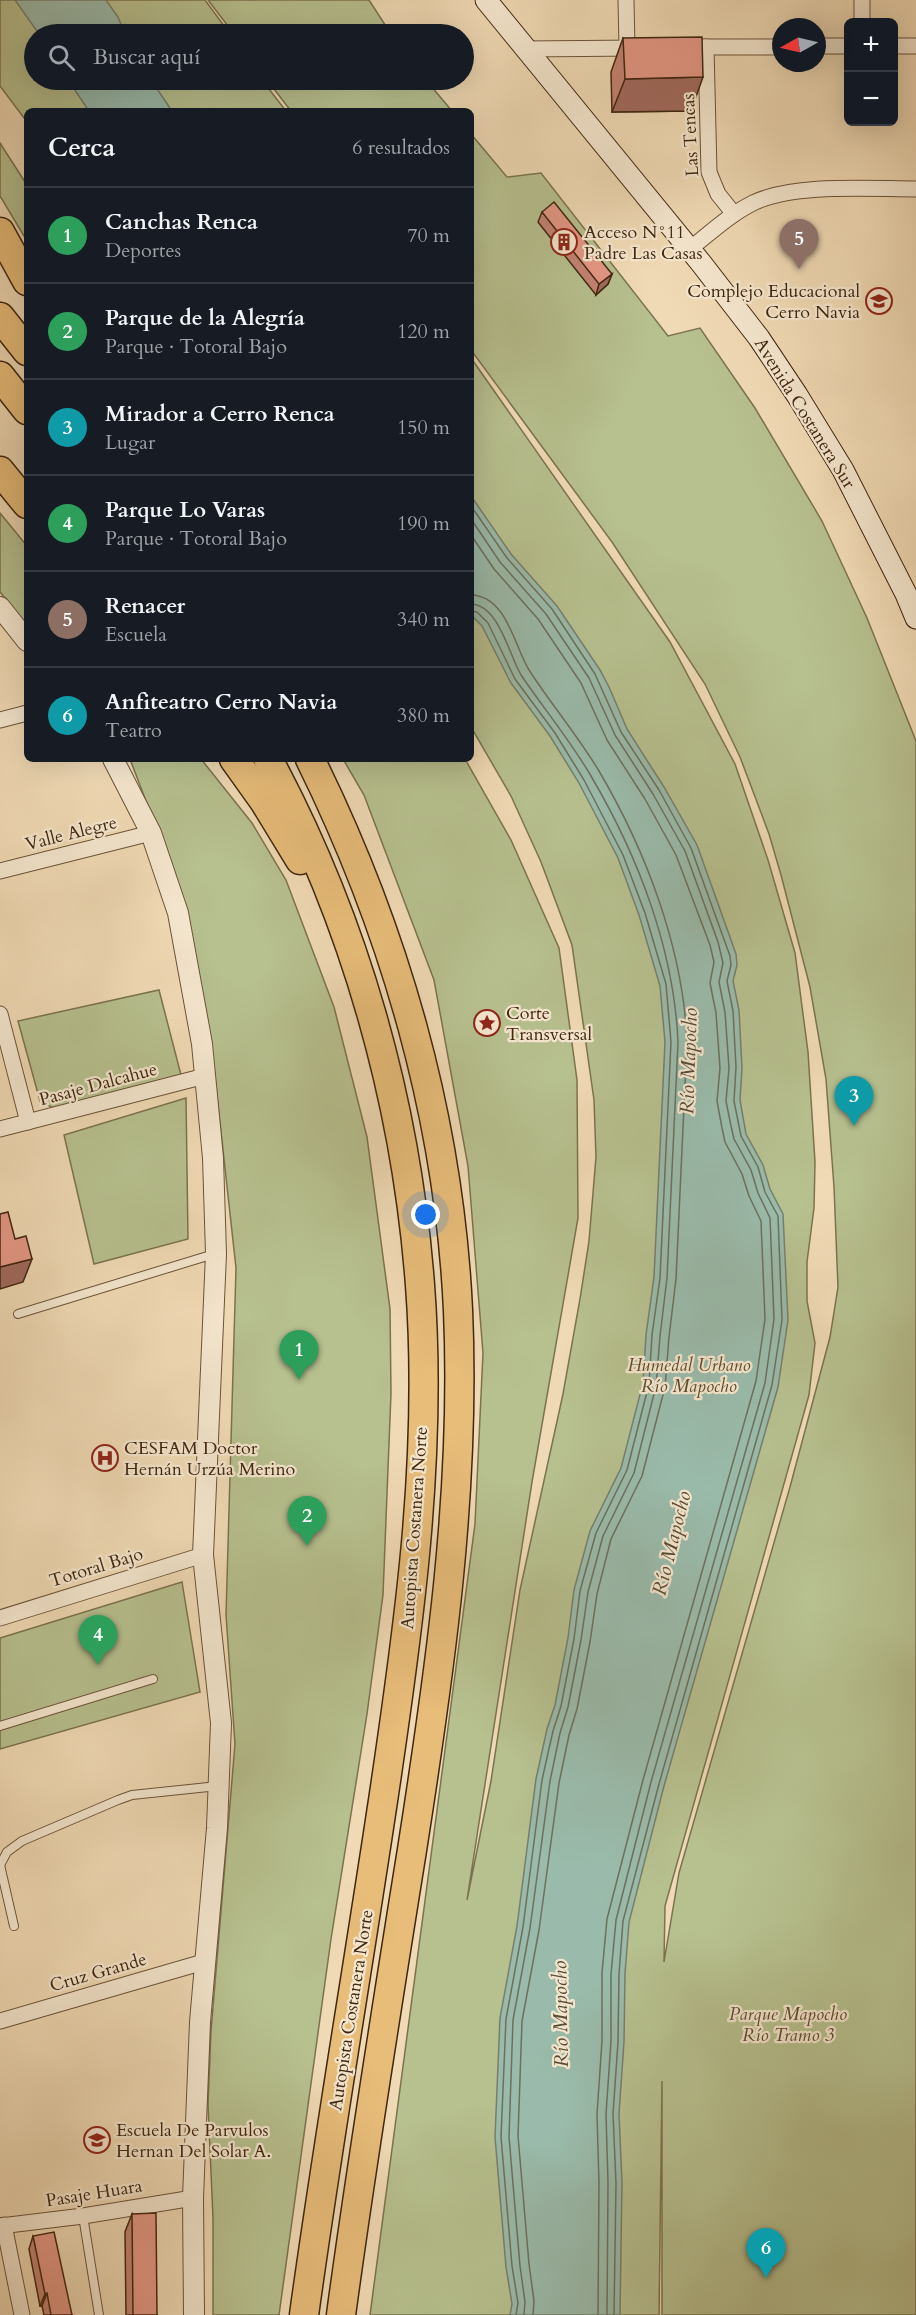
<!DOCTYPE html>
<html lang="es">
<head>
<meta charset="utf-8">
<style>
  body { margin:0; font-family:Cardo,serif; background:#20242c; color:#f1f3f6 }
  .controls { position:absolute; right:18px; top:18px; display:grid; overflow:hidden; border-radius:9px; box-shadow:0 6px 24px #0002 }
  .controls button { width:54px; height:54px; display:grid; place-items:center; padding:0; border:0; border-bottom:2px solid #363941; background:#171b24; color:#f1f3f6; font:30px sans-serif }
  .compass { position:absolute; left:772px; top:18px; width:54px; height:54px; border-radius:50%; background:#171b24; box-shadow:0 6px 24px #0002; rotate:262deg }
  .you { position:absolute; left:426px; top:1215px; width:21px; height:21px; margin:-15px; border:4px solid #fff; border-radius:50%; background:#1a73e8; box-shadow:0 0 0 9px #1a73e833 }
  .badge { display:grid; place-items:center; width:39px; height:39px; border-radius:50%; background:#2563eb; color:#fff; font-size:20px; font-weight:700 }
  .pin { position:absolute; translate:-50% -50px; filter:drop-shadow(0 2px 3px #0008) }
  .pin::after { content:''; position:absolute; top:32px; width:21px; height:18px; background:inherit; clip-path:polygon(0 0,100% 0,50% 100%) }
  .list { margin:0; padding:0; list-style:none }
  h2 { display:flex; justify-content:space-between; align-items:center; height:78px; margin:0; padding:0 24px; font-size:26px }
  h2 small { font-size:20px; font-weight:400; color:#9ea1a6 }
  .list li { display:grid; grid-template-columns:39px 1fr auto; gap:18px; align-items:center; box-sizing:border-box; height:96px; padding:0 24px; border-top:2px solid #363941 }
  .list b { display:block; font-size:22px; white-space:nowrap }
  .list p { margin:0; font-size:20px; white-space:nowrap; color:#9ea1a6 }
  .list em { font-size:20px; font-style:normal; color:#9ea1a6 }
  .icon { flex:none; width:33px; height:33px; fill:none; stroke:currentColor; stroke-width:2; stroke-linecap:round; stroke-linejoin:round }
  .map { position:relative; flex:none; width:916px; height:2315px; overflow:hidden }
  .search { position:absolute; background:#171b24; box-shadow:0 6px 24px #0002; left:24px; top:24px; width:450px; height:66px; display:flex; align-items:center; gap:15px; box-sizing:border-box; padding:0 21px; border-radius:33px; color:#9ea1a6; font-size:22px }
  .panel { position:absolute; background:#171b24; box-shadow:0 6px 24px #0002; left:24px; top:108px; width:450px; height:654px; border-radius:9px }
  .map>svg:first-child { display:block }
</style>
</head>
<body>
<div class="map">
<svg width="916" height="2315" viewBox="0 0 916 2315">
  <rect width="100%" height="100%" fill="#f0dab5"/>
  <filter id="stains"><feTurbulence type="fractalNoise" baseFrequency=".00333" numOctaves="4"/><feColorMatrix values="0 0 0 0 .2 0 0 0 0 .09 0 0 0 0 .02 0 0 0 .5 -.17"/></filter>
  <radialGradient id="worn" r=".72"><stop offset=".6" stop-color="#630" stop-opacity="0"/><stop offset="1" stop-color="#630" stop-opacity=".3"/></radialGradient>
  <g fill="#b7c08f" stroke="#7b734f" stroke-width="1.5">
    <path d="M0,0H205L230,34H34V80H262L286,111H27V122L0,86Z"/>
    <path d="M208,0H369L391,34H234Z"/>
    <path d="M267,80H426L452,111H291Z"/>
    <path d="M471,134L507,177L541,173L668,336L700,328L755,408L822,521L867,618L916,741V2315H662V2081L659,2315H370L475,1524L483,1353L468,1166L434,980L364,795L343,759H465L511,840L559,948L577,1080L578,1218L532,1482L467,1900L491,1781L520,1590L563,1394L580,1299L589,1241L596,1157L594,1100L572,945L541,862L511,796L471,727V358L670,642L735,764L768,860L795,953L808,1052L815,1162L814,1208L807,1262V1301L815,1343L809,1395L665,1906L664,1962L679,1873L790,1487L830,1337L838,1287L834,1187L826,1079L810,987L781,875L769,834L740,757L705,684L612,542L471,350Z"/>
    <path d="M0,143L27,185V241L0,196Z"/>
    <path d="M0,513L27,546V625L0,592Z"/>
    <path d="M130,759H201L252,823L286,880L334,1007L367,1137L390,1309L391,1393L383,1595L367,1714L331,1939L279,2315H213V2218L208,2105L211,2031L235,1744L226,1615L236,1268L213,1059L181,893Z"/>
    <path d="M159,990L181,1075L53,1108L40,1101L18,1021Z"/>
    <path d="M186,1098L188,1239L94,1264L64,1135Z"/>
    <path d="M182,1582L200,1692L0,1749V1638Z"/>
  </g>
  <g fill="#9abbab" stroke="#767f6d" stroke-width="1.5">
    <path d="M15,0H106L118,17L125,34H39Z"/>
    <path d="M68,80H151L172,111H89Z"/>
    <path d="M471,496L511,554L557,606L600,670L609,687L627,729L664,787L697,845L736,954L737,965L733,981L739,1010L742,1068L740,1100L746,1134L763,1165L770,1189L783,1214L788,1320L778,1387L664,1786L629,1922L625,1974L624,2042L619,2114L622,2183L620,2315H510L512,2304L506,2267L495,2137L500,2018L517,1926L536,1779L547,1729L555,1705L568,1638L574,1590L590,1531L621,1468L643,1383L646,1335L654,1277L665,1042L660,986L639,915L618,858L579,783L550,736L511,683L482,626L471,615Z"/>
  </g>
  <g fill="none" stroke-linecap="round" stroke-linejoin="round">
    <g stroke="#6c705d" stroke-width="1.5">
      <path d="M471,506L507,558L552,609L595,674L621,732L659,790L691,848L730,956L731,965L727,981L733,1011L736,1067L734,1101L741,1136L758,1167L765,1192L778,1216L782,1320L772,1385L659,1784L623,1921L619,1974L618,2042L613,2114L616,2183L614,2315"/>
      <path d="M471,519L500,562L546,614L589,678L615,735L653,794L685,851L718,942L723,963L719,982L725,1012L729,1068L726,1101L731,1126L734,1139L751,1170L758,1193L770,1218L774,1319L765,1383L651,1782L616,1920L611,1974V2041L606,2114L608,2183L607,2315"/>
      <path d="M471,535L494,569L538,619L581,683L607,740L645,799L676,855L710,945L714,962L710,983L716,1013L720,1068L717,1101L722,1128L725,1142L742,1174L749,1196L761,1221L765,1319L756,1381L643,1780L607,1919L602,1973V2041L597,2114L599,2183L598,2315"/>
      <path d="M471,595C507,596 514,646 529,670C551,704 578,736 599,771C646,851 683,948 687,1041L676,1279L669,1337L665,1387L642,1476L611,1539L597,1594L590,1642L577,1709L569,1735L559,1783L539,1930L522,2021L518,2136L529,2264L534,2301L533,2315"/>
      <path d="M471,604C499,605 509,655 521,675C544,709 570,740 591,776C638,856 674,949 678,1042L667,1278L660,1336L656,1386L634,1473L603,1536L588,1592L581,1640L568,1707L560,1733L550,1781L530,1928L513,2020L509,2137L520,2266L525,2302L524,2315"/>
      <path d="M471,611L477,612L488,623L515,679L555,733L584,780L623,855L645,913L666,984L671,1042L660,1278L652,1335L649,1384L627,1470L596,1533L580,1591L574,1639L561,1706L553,1731L542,1780L523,1927L506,2019L501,2137L512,2266L518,2303L516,2315"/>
    </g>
    <defs>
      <g id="service">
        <path d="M18,1314L214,1254"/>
        <path d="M0,1726L153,1679"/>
        <path d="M0,1865L7,1852L22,1841L118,1800L132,1795L218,1786"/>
        <path d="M0,1865L14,1926"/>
        <path d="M83,2216L99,2315"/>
      </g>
      <g id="minor">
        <path d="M626,0L627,48"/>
        <path d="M862,22V0"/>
        <path d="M817,46H848"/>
        <path d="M894,46H916"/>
        <path d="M682,47H781"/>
        <path d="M706,47L709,172L718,194L734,214"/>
        <path d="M524,49L640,48"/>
        <path d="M690,249C710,233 729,215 753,203C794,183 870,189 916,189"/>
        <path d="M0,720L27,713"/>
        <path d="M0,871L151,833"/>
        <path d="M0,1014L28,1122"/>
        <path d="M0,1129L205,1076"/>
        <path d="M0,1618L203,1555"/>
        <path d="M0,2021L207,1961"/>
        <path d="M4,2225L22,2315"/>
        <path d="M0,2226L83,2216L193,2198"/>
      </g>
      <g id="tertiary">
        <path d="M0,607L27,641"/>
        <path d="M113,759L151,833L178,913L202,1044L213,1158L216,1254L203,1555L221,1723L217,1828L200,2022L193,2198L194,2315"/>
      </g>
      <path id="secondary" d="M486,0L701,263L759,338L797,395L843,470L906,594L916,618"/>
      <g id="motorway">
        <path d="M0,232L27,281"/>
        <path d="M0,317L27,351"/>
        <path d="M0,376L27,410"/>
        <path d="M0,471L27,504"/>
        <path d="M234,759L264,801L300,860"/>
        <path d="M268,759C355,921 406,1101 420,1285C433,1455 409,1626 384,1794C358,1968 328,2141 304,2315"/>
        <path d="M310,759C395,931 449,1118 458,1310C466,1491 440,1671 412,1850C387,2005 362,2160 341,2315"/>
      </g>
    </defs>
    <use href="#service" stroke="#6b5338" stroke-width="10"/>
    <use href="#minor" stroke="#6b5338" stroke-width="17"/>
    <use href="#tertiary" stroke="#6b5338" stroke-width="22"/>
    <use href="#secondary" stroke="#3f260f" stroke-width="23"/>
    <use href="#motorway" stroke="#3f260f" stroke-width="31"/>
    <use href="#service" stroke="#f5e7cf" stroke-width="8"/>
    <use href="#minor" stroke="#f5e7cf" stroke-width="15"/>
    <use href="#tertiary" stroke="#f5e7cf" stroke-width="20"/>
    <use href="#secondary" stroke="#f5e7cf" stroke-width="21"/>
    <use href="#motorway" stroke="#e8bd7a" stroke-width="28"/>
  </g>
  <g fill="#c48272" stroke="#3f260f" stroke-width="1.5">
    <path d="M623,38L691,111L612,112L611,72Z"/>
    <path d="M542,212L612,274L608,284L596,295L538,222Z"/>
    <path d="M132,2214L157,2315H126L125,2232Z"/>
    <path d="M33,2236L72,2315H44L42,2306H40L29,2249Z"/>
  </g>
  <g fill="#a06a5d" stroke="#3f260f" stroke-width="1.5">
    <path d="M703,77L691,111L612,112L625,79Z"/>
    <path d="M612,274L608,284L596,295L599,284Z"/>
    <path d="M32,1259L23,1282L0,1289V1267Z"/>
    <path d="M47,2293L42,2306H40L45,2294Z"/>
  </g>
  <g fill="#e49785" stroke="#3f260f" stroke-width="1.5">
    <path d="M702,37L703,77L625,79L623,38Z"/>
    <path d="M554,202L612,274L599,284L542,212Z"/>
    <path d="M8,1212L15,1239L26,1236L32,1259L0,1267V1214Z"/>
    <path d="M156,2213L157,2315H133L132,2214Z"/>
    <path d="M54,2232L72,2315H51L47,2293L45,2294L33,2236Z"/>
  </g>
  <defs>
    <symbol id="building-ring" viewBox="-11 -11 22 22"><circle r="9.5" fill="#f5e7cf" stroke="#8f2418" stroke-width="1.5"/><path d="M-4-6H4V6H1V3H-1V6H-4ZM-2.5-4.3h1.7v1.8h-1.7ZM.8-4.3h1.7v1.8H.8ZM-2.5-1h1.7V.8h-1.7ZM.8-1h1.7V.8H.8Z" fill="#8f2418"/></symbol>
    <symbol id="school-ring" viewBox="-11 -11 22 22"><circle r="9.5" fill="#f5e7cf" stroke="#8f2418" stroke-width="1.5"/><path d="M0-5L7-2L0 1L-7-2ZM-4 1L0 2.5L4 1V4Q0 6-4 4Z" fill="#8f2418"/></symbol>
    <symbol id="sight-ring" viewBox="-11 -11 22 22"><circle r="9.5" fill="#f5e7cf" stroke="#8f2418" stroke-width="1.5"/><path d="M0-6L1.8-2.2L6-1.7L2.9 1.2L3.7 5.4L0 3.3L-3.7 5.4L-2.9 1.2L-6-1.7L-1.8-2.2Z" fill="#8f2418"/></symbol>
    <symbol id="hospital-ring" viewBox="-11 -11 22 22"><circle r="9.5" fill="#f5e7cf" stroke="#8f2418" stroke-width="1.5"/><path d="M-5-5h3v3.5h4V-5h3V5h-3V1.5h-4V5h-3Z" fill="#8f2418"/></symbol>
  </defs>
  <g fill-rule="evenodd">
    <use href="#building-ring" x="549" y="227" width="30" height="30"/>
    <use href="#school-ring" x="864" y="286" width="30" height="30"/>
    <use href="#sight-ring" x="472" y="1008" width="30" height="30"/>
    <use href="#hospital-ring" x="90" y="1443" width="30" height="30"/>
    <use href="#school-ring" x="82" y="2125" width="30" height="30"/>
  </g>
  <g text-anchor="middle" stroke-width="4.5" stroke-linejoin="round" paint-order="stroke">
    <g font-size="18" fill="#3f260f" stroke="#f5e7cf">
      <text transform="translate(690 135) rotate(-93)" y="6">Las Tencas</text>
      <text transform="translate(805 413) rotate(58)" y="6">Avenida Costanera Sur</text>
      <text transform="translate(71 833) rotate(-14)" y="6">Valle Alegre</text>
      <text transform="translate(98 1084) rotate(-15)" y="6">Pasaje Dalcahue</text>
      <text transform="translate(414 1528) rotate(-86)" y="6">Autopista Costanera Norte</text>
      <text transform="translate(96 1567) rotate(-17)" y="6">Totoral Bajo</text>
      <text transform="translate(98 1972) rotate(-16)" y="6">Cruz Grande</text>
      <text transform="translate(351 2010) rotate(-81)" y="6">Autopista Costanera Norte</text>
      <text transform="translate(94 2193) rotate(-9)" y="6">Pasaje Huara</text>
    </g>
    <g font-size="18" fill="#3f260f" stroke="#f5e7cf" text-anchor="start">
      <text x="584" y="238">Acceso N°11<tspan x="584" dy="21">Padre Las Casas</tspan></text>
      <text x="860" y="297" text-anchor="end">Complejo Educacional<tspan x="860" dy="21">Cerro Navia</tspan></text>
      <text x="506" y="1019">Corte<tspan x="506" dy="21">Transversal</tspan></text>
      <text x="124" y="1454">CESFAM Doctor<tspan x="124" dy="21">Hernán Urzúa Merino</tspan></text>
      <text x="116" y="2136">Escuela De Parvulos<tspan x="116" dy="21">Hernan Del Solar A.</tspan></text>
    </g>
    <g font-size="18" font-style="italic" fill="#5d4c2f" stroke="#f5e7cf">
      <text x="689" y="1371">Humedal Urbano<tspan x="689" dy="21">Río Mapocho</tspan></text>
      <text x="788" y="2020">Parque Mapocho<tspan x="788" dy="21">Río Tramo 3</tspan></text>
    </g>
    <g font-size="20" font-style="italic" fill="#564b36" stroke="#f5e7cf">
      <text transform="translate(688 1061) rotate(-88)" y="7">Río Mapocho</text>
      <text transform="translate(671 1543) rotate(-76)" y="7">Río Mapocho</text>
      <text transform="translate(560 2014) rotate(-91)" y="7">Río Mapocho</text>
    </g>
  </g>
  <rect width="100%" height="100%" filter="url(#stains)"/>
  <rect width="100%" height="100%" fill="url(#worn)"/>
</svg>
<div class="controls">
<button>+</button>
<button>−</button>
</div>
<svg class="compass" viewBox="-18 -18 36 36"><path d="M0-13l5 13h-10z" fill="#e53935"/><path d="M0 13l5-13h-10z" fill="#9ea1a6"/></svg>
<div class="you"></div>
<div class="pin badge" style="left:299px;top:1380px;background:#2e9e5b">1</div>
<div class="pin badge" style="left:307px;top:1546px;background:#2e9e5b">2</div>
<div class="pin badge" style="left:854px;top:1126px;background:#0f9aa8">3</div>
<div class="pin badge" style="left:98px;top:1665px;background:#2e9e5b">4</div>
<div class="pin badge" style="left:799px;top:269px;background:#8d6e63">5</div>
<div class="pin badge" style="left:766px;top:2278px;background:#0f9aa8">6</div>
<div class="search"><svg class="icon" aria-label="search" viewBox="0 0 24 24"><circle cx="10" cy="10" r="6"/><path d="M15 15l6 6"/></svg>Buscar aquí</div>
<section class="panel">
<h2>Cerca<small>6 resultados</small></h2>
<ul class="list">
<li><span class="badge" style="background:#2e9e5b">1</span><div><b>Canchas Renca</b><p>Deportes</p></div><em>70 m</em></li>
<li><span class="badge" style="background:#2e9e5b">2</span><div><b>Parque de la Alegría</b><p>Parque · Totoral Bajo</p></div><em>120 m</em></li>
<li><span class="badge" style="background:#0f9aa8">3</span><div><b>Mirador a Cerro Renca</b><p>Lugar</p></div><em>150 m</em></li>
<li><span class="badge" style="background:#2e9e5b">4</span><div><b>Parque Lo Varas</b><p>Parque · Totoral Bajo</p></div><em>190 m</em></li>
<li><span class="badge" style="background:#8d6e63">5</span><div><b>Renacer</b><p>Escuela</p></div><em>340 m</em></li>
<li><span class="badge" style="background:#0f9aa8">6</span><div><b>Anfiteatro Cerro Navia</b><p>Teatro</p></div><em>380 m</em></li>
</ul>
</section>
</div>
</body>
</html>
